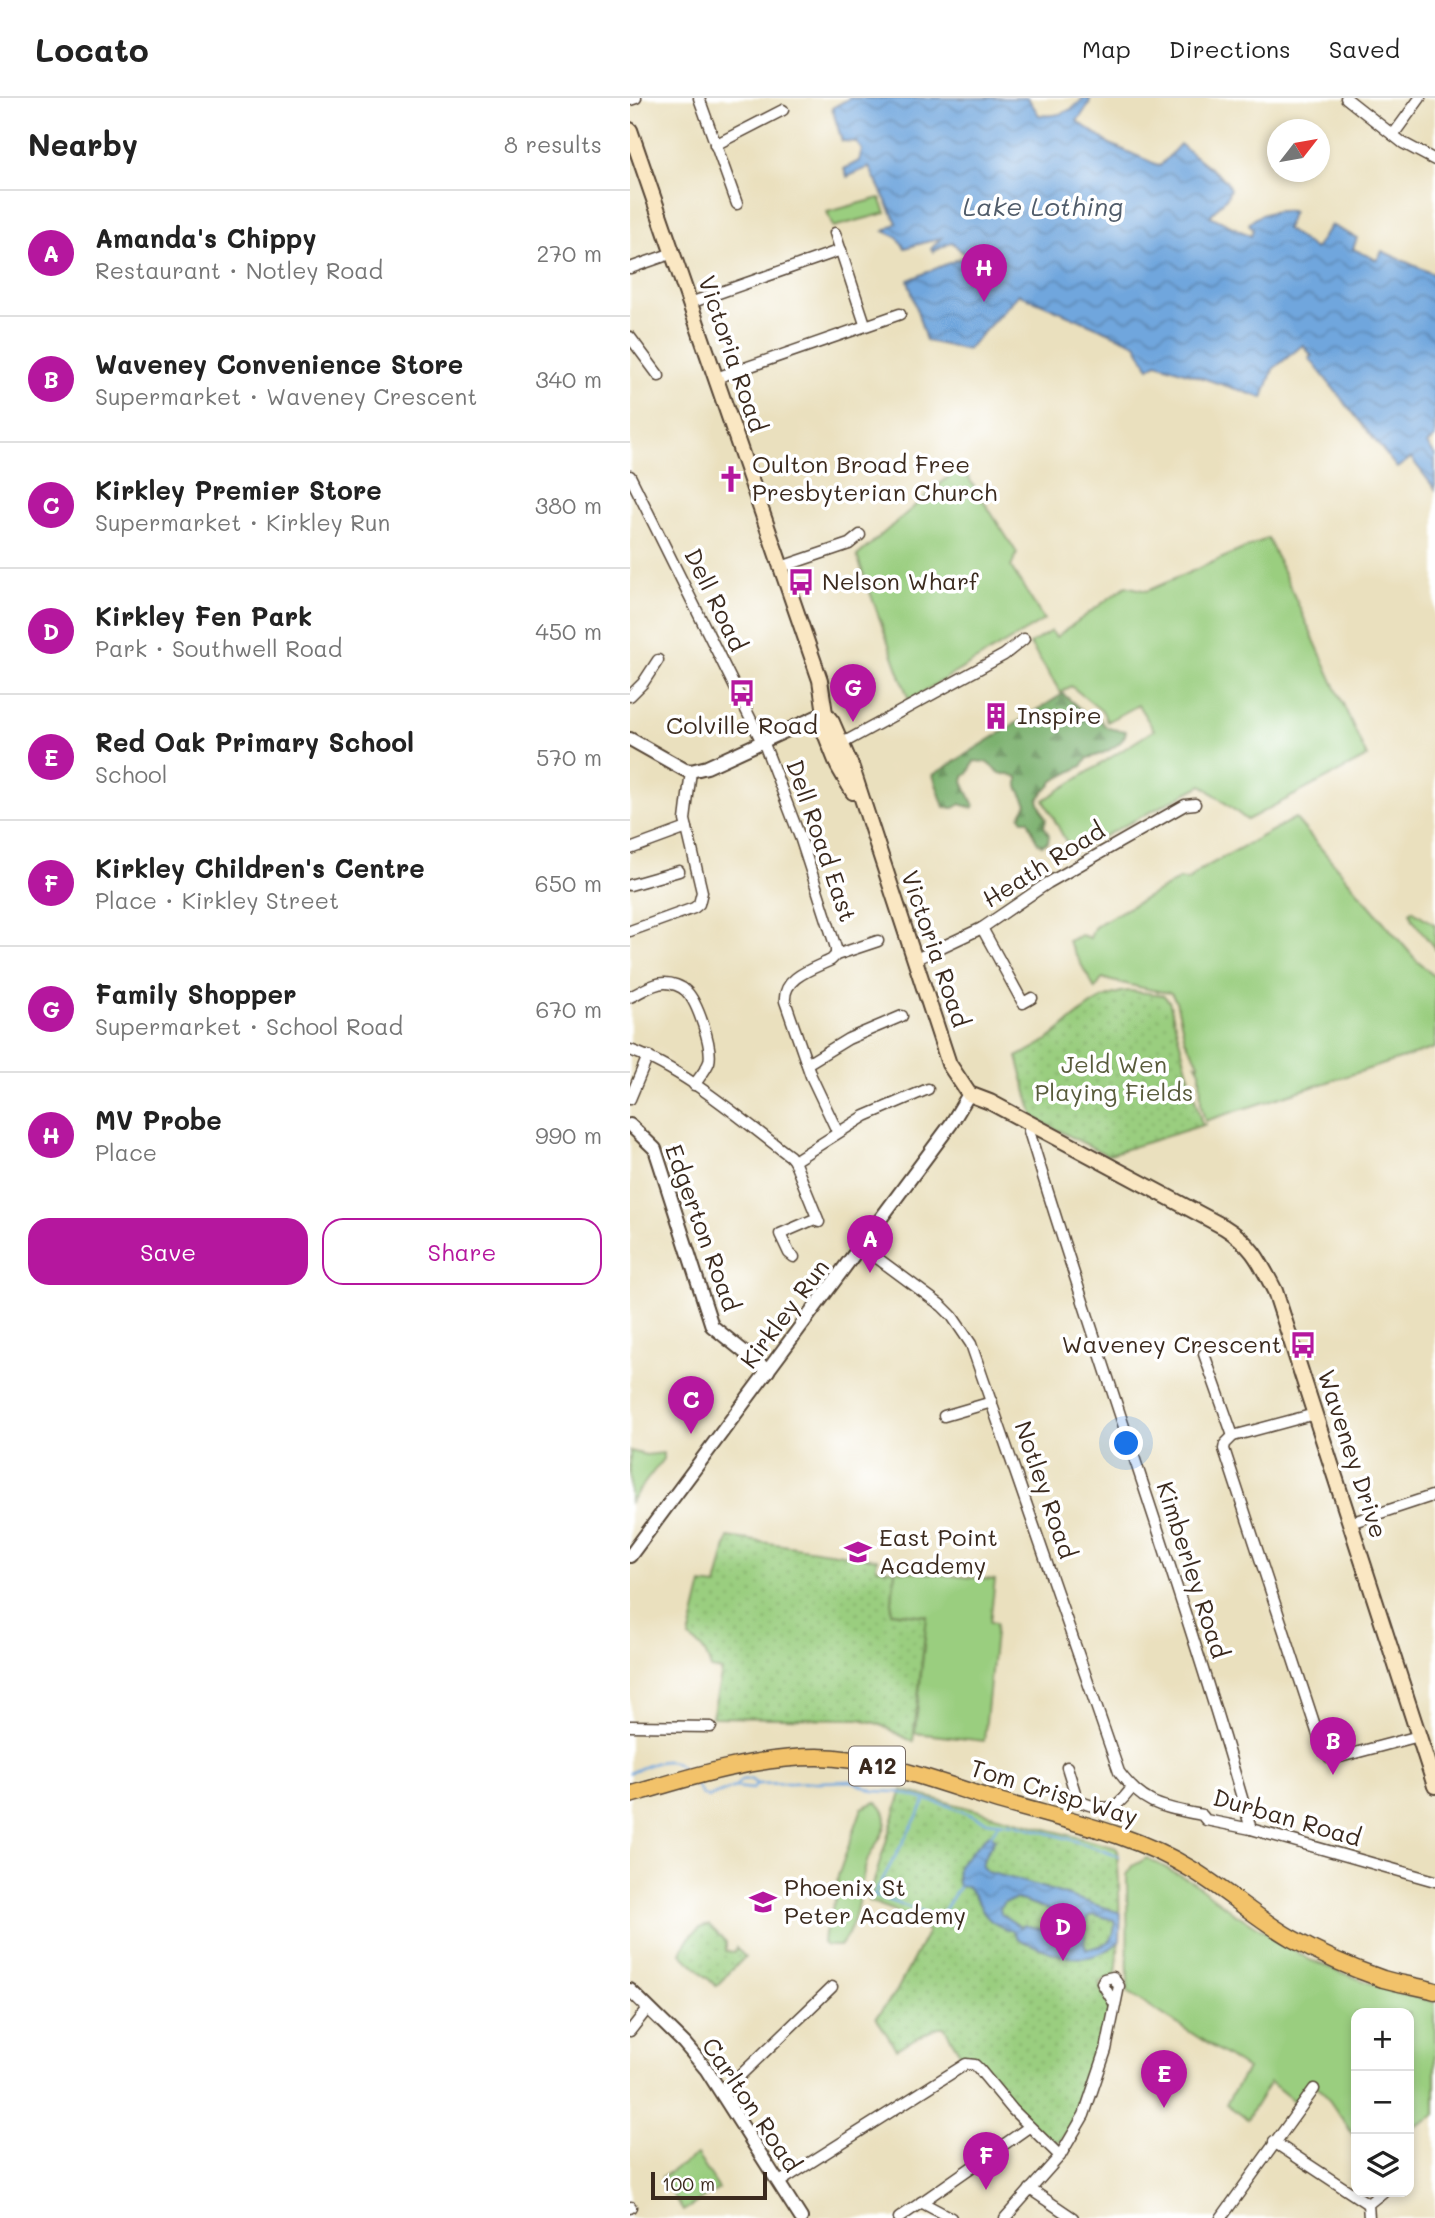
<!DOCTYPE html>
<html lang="en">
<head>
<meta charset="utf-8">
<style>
  body { margin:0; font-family:Mali,sans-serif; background:#f6f6f6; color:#222 }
  .controls { position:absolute; right:21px; bottom:21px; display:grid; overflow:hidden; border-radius:14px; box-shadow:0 4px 10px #0003 }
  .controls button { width:63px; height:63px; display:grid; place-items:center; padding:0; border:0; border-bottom:2px solid #e0e0e0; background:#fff; color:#222; font:35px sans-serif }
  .compass { position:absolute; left:637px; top:21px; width:63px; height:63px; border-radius:50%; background:#fff; box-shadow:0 4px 10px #0003; rotate:59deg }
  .scale { position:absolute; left:21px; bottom:18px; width:116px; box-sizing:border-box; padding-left:7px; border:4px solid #3b2a1e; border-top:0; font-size:19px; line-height:24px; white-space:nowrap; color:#3b2a1e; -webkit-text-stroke:5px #fff; paint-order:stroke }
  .you { position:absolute; left:497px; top:1346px; width:24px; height:24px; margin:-18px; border:5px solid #fff; border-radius:50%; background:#1a73e8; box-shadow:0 0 0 10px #1a73e833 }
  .badge { display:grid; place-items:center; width:46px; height:46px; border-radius:50%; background:#b5179e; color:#fff; font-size:23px; font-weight:700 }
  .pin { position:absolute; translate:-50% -58px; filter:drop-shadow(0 2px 4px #0008) }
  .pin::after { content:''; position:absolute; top:37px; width:24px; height:21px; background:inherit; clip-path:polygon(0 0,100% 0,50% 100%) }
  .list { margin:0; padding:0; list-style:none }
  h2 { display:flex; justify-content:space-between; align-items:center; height:91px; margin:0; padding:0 28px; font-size:30px }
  h2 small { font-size:23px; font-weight:400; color:#767676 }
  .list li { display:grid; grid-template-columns:46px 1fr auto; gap:21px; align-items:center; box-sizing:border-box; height:126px; padding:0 28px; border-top:2px solid #e0e0e0 }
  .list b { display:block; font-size:26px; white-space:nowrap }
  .list p { margin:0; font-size:23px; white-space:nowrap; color:#767676 }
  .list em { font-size:23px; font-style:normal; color:#767676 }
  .actions { display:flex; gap:14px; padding:21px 28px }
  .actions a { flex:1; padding:16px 0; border:2px solid #b5179e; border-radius:21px; text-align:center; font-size:24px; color:#b5179e }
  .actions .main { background:#b5179e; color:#fff }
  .icon { flex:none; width:38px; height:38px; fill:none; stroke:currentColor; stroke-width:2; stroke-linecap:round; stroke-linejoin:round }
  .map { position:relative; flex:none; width:805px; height:2120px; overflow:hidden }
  header { display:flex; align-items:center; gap:42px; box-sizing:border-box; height:98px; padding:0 35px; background:#fff; border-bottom:2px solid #e0e0e0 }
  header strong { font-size:33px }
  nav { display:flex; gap:38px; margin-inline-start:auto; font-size:24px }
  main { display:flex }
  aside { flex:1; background:#fff }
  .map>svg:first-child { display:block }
</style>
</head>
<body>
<header>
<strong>Locato</strong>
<nav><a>Map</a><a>Directions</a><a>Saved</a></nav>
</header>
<main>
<aside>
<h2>Nearby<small>8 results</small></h2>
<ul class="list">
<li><span class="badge">A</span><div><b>Amanda's Chippy</b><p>Restaurant · Notley Road</p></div><em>270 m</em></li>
<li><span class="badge">B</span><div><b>Waveney Convenience Store</b><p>Supermarket · Waveney Crescent</p></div><em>340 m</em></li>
<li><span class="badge">C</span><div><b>Kirkley Premier Store</b><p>Supermarket · Kirkley Run</p></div><em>380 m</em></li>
<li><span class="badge">D</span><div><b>Kirkley Fen Park</b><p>Park · Southwell Road</p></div><em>450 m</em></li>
<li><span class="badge">E</span><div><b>Red Oak Primary School</b><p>School</p></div><em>570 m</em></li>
<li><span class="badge">F</span><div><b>Kirkley Children's Centre</b><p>Place · Kirkley Street</p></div><em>650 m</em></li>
<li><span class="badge">G</span><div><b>Family Shopper</b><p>Supermarket · School Road</p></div><em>670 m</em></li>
<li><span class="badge">H</span><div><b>MV Probe</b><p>Place</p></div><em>990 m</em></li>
</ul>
<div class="actions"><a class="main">Save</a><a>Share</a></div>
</aside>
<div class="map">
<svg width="805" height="2120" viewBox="0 0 805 2120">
  <defs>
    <pattern id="forest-firs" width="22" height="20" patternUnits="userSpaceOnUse" patternTransform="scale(1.75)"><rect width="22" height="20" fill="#7bb16e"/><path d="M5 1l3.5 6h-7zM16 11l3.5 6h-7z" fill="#66905a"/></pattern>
    <pattern id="park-dots" width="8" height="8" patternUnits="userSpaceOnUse" patternTransform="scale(1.75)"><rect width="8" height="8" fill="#9ace7f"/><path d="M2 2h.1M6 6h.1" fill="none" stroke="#86b16d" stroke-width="1.8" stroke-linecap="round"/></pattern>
    <pattern id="water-waves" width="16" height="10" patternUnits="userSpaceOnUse" patternTransform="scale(1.75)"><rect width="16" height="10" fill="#70a6dd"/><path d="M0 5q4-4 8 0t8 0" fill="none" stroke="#5d87b3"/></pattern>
  </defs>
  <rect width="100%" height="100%" fill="#fff"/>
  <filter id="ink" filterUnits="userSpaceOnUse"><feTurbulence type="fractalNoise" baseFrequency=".0143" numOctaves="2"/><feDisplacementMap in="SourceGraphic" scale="14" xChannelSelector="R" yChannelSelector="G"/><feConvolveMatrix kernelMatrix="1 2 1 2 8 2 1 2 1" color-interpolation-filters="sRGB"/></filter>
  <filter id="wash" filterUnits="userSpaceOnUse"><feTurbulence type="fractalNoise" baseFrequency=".00686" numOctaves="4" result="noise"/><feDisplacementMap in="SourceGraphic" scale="28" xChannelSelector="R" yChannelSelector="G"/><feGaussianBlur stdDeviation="1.57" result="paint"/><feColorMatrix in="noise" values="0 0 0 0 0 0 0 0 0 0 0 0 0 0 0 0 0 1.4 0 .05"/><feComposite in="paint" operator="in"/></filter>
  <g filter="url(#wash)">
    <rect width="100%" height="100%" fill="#eae0be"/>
    <g fill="#9ace7f" stroke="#6a7c4e" stroke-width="2">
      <path d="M250,100L256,115L203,129L197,114Z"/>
      <path d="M331,368L387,455L381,469L414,522L279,602L227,458Z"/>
      <path d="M638,440L737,659L617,722L572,687L442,755L414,702L524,632L508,607L477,624L473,614L441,588L431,595L400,546L421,533L426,539L496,488L517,493Z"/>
      <path d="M665,720L787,863L805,879V950L575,1023L571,1007L570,973L566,966L569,967V965L555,941L546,903L541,895C525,893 512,890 496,886C488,884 481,884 473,880L465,891L438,843L451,837L460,840L464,830L472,824L550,781L558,783L570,772Z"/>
      <path d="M782,812L805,827V851L783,822L780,814Z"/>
      <path d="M0,1353L16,1357L33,1355V1361L0,1404Z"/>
      <path d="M265,1472L365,1482L360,1524L366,1525L354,1643L285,1635L297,1518L261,1514Z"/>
      <path d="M246,1704C252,1709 256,1714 256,1722C256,1735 243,1749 238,1761C227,1791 231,1822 210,1848H197L193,1845L194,1835L206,1798L208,1778L232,1710Z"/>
      <path d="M517,1760L563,1784L603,1814L680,1862L760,1893L805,1904V2017L779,2032V1915H726V2041L692,1992L681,1985L665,2004L640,1984L617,2021L596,2006L617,1971L498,1894L497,1777L503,1768Z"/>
      <path d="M67,2057L89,2091L53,2113L32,2079Z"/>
    </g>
    <path fill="url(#forest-firs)" stroke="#5b6e46" stroke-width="2" d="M433,596L456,616L467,617C477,634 480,630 496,633C495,647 471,657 458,660L452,668L423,683C420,692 411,693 408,703L416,721L414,728L419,737L418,744L412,747L407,744L398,722H393L390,718L397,706L388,689V679L370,675L356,664L344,663L339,674L334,679L333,684L344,708L342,710L331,706L324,710L314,709L303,677Z"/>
    <g fill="url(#park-dots)" stroke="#6a7c4e" stroke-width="2">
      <path d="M500,893L533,897L539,903L572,1027L576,1026L477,1057L404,1020L387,959C397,954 407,949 416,943C443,923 465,895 500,893Z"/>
      <path d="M98,1439L247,1461L246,1470L265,1472L261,1514L297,1518L283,1644L249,1626L230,1621L82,1619L92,1573L81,1571C77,1556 73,1549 59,1540L72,1486L86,1488Z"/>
      <path d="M272,1692L487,1750C490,1793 491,1835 486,1877L469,1884L471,1893L480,1904C472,1957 460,1999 430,2044C404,2041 364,1983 349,1962L333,1960L314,1929H308L266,1951L246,1919L265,1896L298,1833L263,1812L238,1803Z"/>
      <path d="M79,1827L96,1844V1853L105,1854L106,1849L115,1859L86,1888L51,1855C57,1841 64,1830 79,1827Z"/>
    </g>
    <g fill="url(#water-waves)" stroke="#56687e" stroke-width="2" fill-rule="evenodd">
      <path d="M220,0H398L409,17C426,19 441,15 453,0H460L459,7L447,23L480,46L530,68L550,46L596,83L600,91L597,99L580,118L621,138L623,131L619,126C629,114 648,112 663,113L656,131L685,151L701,127L727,140L723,151L747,162L752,153L805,177V339L797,346L805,357V391L781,360L767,370L679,260L682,258L673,247L643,271L633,300L527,265L519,270L506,246L389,196L337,252L296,243L278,182L336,158L322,144L303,154L301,151L311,140L275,150L267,139L254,133L267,125L239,69L217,79L214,71L229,63L232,52L226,44L212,43L202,10Z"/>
      <path d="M359,1736L365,1741L356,1755L352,1767L357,1774C402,1784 446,1801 491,1815L490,1843C455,1874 424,1855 387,1841L383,1833C347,1822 357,1811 337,1788L329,1789L327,1782L328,1767ZM387,1801C405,1807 445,1817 448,1837L445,1839L394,1827L391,1829L371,1816L370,1810L374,1804ZM463,1816L484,1822C487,1841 477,1848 457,1851L454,1845L458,1819Z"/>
    </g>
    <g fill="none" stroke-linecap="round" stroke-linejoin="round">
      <g stroke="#70a6dd" stroke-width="2.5">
        <path d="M0,1675C15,1668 40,1655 52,1670"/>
        <path d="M66,1687L73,1697L79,1699L105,1689L123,1691L127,1686L222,1683L244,1693L268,1694L319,1708L356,1723L385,1726L439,1741L488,1758"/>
        <path d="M106,1688L111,1682L120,1681L127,1686"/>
        <path d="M295,1704L244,1797L312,1821"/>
        <path d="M361,1738L369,1724"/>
        <path d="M312,1816L329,1789"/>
      </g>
    </g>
  </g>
  <g filter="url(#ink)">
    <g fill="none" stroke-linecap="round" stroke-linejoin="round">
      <defs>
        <g id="minor">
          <path d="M69,0L107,106"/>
          <path d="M716,0L773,45L805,62"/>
          <path d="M0,2L6,0"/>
          <path d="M763,37L790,0"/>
          <path d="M85,47L153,12"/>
          <path d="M205,135L235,226"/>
          <path d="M0,170L43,155"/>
          <path d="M60,205L211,152"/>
          <path d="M0,239L29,278"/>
          <path d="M86,280L270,216"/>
          <path d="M0,378L132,644"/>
          <path d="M151,469L219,446L230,437"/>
          <path d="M0,598L13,585L28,562"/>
          <path d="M133,643L171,742L206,850V857"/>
          <path d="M211,646L374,557L394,541"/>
          <path d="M0,751L57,730"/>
          <path d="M0,787L49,773"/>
          <path d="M352,830L393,905L402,900"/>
          <path d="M0,833L64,810L69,806L72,794L55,722L61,673"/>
          <path d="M284,862L352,830L418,785L555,707L565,706"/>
          <path d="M0,899C11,894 23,885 35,885C42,885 51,888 56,893C67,903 83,949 79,964C76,972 69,980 64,987"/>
          <path d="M0,952C55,971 113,1023 160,1058L164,1063L189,1124"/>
          <path d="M177,966L218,941L272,918"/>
          <path d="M0,1001L18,958"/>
          <path d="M400,1026L399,1033C470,1267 554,1496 621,1731"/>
          <path d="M207,1033L181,978L155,903C153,879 183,871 201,862L206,857L248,843"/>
          <path d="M164,1063L235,1018L298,991"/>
          <path d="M231,1148L312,1208L322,1218L341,1246L489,1674C514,1708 533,1709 572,1717L576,1722L621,1731L805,1783"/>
          <path d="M164,1159L159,1155L150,1136L187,1120"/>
          <path d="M574,1256L603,1338"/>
          <path d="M685,1316L603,1338L595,1346L594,1351L693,1652L700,1660H706L789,1638"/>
          <path d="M314,1318L362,1304"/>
          <path d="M720,1425L805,1397"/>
          <path d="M0,1628L81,1629"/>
          <path d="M437,1669L447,1701C453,1706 456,1706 463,1708C485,1713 488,1707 501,1691"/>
          <path d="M0,1933L18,1910"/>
          <path d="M92,1995L202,1889"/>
          <path d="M644,2044L738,2106"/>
          <path d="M148,2085L336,1966L345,1967L349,1971L383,2012L430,2058"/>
          <path d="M400,2091L443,2120"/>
          <path d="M291,2104L321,2120"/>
          <path d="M0,2110L1,2109"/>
          <path d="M269,2120L399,2029"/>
          <path d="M375,2120L430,2058L454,2017L476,1952L489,1888L483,1879L474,1881L472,1885L484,1905"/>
          <path d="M591,2120L684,1991"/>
          <path d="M739,2120L738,2106L753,2094"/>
        </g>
        <g id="tertiary">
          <path d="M0,641L55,672L61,673L77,669L195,615"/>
          <path d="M0,1027L25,1051L82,1228L138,1273"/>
          <path d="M0,1458L321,1026L339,996"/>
          <path d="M0,1892L54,1945L76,1971L171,2120"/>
        </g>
        <g id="secondary">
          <path d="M0,32L190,582L195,615L192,628L208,668L223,694"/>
          <path d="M195,615L202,624L222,670L319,966L339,996L360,1004L594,1129C622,1146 630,1164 645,1193L805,1688"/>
        </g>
        <path id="trunk" d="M0,1697C60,1679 123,1659 187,1659C250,1660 312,1686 372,1704C437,1723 502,1735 561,1771C596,1792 626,1820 661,1840C691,1857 721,1870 753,1881C770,1886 788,1888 805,1893"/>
      </defs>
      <use href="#minor" stroke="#554536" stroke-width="13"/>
      <use href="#tertiary" stroke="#554536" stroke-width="16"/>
      <use href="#secondary" stroke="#554536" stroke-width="18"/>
      <use href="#trunk" stroke="#554536" stroke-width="19"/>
      <use href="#minor" stroke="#fff" stroke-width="10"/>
      <use href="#tertiary" stroke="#fff" stroke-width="12"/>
      <use href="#secondary" stroke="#fae7c3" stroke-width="14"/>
      <use href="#trunk" stroke="#f2c26a" stroke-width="16"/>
    </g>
  </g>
  <defs>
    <symbol id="church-bare" viewBox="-9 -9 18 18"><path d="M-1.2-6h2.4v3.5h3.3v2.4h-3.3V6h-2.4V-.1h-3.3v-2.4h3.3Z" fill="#b5179e" stroke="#fff" stroke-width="2.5" paint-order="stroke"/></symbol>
    <symbol id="bus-bare" viewBox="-9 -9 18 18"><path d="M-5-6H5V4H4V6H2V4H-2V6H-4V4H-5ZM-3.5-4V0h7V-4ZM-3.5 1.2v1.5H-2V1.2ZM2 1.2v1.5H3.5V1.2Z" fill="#b5179e" stroke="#fff" stroke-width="2.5" paint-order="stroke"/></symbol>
    <symbol id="building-bare" viewBox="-9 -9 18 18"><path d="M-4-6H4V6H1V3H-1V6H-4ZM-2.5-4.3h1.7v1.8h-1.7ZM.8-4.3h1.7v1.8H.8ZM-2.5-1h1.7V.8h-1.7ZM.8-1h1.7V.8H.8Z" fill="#b5179e" stroke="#fff" stroke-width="2.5" paint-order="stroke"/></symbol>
    <symbol id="school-bare" viewBox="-9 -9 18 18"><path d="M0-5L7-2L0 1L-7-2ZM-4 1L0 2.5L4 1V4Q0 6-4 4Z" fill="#b5179e" stroke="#fff" stroke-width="2.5" paint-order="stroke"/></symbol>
  </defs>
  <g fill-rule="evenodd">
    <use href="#church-bare" x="82" y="362" width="38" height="38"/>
    <use href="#bus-bare" x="152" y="465" width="38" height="38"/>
    <use href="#bus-bare" x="93" y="576" width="38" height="38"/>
    <use href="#building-bare" x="347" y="599" width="38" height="38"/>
    <use href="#bus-bare" x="654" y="1228" width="38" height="38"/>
    <use href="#school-bare" x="209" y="1435" width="38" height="38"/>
    <use href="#school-bare" x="114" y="1785" width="38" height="38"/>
  </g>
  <g text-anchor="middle" stroke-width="7" stroke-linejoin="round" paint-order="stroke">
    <rect fill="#fff" stroke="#766a62" stroke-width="2" x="219" y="1648.5" width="56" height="39" rx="5"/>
    <g font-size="23" font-weight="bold" fill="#3b2a1e">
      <text x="247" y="1676">A12</text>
    </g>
    <g font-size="24" fill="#3b2a1e" stroke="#fff">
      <text transform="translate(102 256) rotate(71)" y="8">Victoria Road</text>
      <text transform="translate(85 502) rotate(64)" y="8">Dell Road</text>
      <text transform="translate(191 743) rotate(71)" y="8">Dell Road East</text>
      <text transform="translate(414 767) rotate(-32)" y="8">Heath Road</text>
      <text transform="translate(305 851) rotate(71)" y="8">Victoria Road</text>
      <text transform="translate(72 1130) rotate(70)" y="8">Edgerton Road</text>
      <text transform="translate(155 1216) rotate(-53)" y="8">Kirkley Run</text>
      <text transform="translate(722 1356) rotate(72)" y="8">Waveney Drive</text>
      <text transform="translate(415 1392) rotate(71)" y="8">Notley Road</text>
      <text transform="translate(562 1472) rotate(72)" y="8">Kimberley Road</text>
      <text transform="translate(424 1695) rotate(17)" y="8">Tom Crisp Way</text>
      <text transform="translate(657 1720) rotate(16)" y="8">Durban Road</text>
      <text transform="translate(121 2007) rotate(56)" y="8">Carlton Road</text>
    </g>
    <g font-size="24" fill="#3b2a1e" stroke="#fff" text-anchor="start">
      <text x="122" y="375">Oulton Broad Free<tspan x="122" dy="28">Presbyterian Church</tspan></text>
      <text x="192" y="492">Nelson Wharf</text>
      <text x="387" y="626">Inspire</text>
      <text x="112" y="636" text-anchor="middle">Colville Road</text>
      <text x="652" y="1255" text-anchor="end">Waveney Crescent</text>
      <text x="249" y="1448">East Point<tspan x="249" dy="28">Academy</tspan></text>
      <text x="154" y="1798">Phoenix St<tspan x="154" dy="28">Peter Academy</tspan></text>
    </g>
    <g font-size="24" fill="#585b3b" stroke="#fff">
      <text x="484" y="975">Jeld Wen<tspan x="484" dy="28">Playing Fields</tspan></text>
    </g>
    <g font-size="26" font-style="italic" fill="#505c6a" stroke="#fff">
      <text x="413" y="118">Lake Lothing</text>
    </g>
  </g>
</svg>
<div class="controls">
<button>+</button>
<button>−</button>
<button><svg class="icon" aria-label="layers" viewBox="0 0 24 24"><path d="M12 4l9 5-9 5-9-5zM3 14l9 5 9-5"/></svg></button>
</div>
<svg class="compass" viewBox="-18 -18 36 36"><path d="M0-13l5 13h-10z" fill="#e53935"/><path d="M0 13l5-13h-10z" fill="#767676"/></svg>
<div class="scale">100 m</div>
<div class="you"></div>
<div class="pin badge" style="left:240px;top:1175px">A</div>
<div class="pin badge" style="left:703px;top:1677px">B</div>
<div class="pin badge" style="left:61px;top:1336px">C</div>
<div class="pin badge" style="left:433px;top:1863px">D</div>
<div class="pin badge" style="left:534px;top:2010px">E</div>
<div class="pin badge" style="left:356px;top:2092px">F</div>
<div class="pin badge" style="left:223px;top:624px">G</div>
<div class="pin badge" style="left:354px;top:204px">H</div>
</div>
</main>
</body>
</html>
